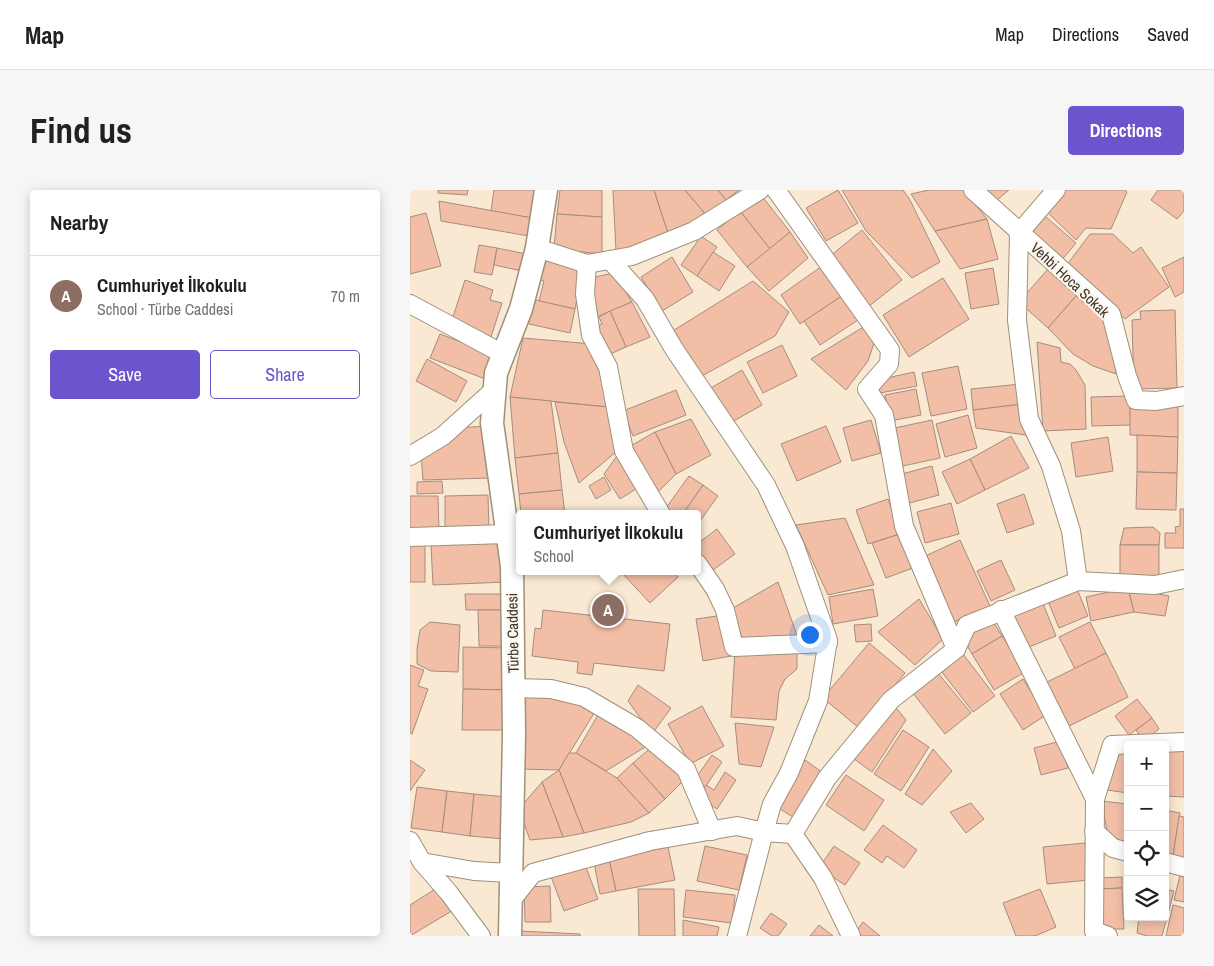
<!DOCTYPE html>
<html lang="en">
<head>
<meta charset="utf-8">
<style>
  body { margin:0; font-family:"Archivo Narrow",sans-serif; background:#f6f6f6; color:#202124 }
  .controls { position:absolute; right:15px; bottom:15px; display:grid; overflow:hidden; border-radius:5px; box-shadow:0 2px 12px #0003 }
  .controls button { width:45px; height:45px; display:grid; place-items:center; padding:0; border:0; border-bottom:1px solid #e0e0e0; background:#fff; color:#202124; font:25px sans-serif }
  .you { position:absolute; left:399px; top:444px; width:18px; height:18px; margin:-12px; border:4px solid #fff; border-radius:50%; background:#1a73e8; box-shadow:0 0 0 8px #1a73e833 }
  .badge { display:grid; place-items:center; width:32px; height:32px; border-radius:50%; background:#6c54ce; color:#fff; font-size:16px; font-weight:700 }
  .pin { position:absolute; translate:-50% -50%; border:2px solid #fff; box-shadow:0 1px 5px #0006 }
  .popup { position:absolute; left:106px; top:320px; width:185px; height:65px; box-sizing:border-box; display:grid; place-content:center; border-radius:5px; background:#fff; filter:drop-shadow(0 1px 4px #0005); font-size:16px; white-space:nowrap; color:#757577 }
  .popup b { font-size:19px; color:#202124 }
  .popup::after { content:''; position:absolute; left:50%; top:100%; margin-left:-10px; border:10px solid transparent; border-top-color:#fff }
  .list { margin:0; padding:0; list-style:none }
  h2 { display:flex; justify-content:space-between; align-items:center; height:65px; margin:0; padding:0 20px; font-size:21px }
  h2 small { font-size:16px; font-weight:400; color:#757577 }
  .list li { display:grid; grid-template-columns:32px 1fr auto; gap:15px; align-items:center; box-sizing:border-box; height:80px; padding:0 20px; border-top:1px solid #e0e0e0 }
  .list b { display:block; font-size:19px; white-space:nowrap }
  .list p { margin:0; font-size:16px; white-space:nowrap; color:#757577 }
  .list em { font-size:16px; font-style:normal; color:#757577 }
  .actions { display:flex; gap:10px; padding:15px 20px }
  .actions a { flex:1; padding:11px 0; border:1px solid #6c54ce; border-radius:5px; text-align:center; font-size:18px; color:#6c54ce }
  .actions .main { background:#6c54ce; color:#fff }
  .icon { flex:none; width:28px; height:28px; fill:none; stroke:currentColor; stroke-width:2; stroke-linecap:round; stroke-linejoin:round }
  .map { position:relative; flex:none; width:774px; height:746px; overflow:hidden; border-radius:5px }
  header { display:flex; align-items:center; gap:30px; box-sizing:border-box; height:70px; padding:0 25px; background:#fff; border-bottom:1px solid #e0e0e0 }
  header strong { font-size:24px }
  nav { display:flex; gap:28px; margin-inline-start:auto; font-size:18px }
  .intro { display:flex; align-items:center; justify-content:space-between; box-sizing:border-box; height:120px; padding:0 30px }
  h1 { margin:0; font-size:35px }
  .button { padding:12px 22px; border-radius:5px; background:#6c54ce; color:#fff; font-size:18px; font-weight:700 }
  main { display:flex; gap:30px; padding:0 30px }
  aside { flex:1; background:#fff; border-radius:5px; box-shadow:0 2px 12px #0003 }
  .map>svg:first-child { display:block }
</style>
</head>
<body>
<header>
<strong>Map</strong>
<nav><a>Map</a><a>Directions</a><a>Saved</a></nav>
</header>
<div class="intro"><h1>Find us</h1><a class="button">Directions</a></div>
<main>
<aside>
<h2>Nearby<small></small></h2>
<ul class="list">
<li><span class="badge" style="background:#8d6e63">A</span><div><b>Cumhuriyet İlkokulu</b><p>School · Türbe Caddesi</p></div><em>70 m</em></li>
</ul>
<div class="actions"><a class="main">Save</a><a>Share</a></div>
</aside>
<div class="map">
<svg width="774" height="746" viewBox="0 0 774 746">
  <rect width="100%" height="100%" fill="#fae9d2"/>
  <g fill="#f2bfa6" stroke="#a58c80">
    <path d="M28,0H58L57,5L28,3Z"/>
    <path d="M84,0H129L122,28L81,21Z"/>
    <path d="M150,0H192V27L147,24Z"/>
    <path d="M203,0H244L259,46L206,62Z"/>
    <path d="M244,0H275L297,26L259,46Z"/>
    <path d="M275,0H308L316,10L297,26Z"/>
    <path d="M308,0H329L316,10Z"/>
    <path d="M428,0L448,33L416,51L396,18Z"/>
    <path d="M432,0H493L500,10L530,72L502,88L456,41Z"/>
    <path d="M519,0H554L577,29L525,41L501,4Z"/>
    <path d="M569,0H599L581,15Z"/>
    <path d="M654,0H715L717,2L701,39L676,38L666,50L636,21Z"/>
    <path d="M748,0H774V21L767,29L741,10Z"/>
    <path d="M351,5L380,42L360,59L330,21Z"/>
    <path d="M29,11L122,28L119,46L31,31Z"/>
    <path d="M330,21L360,59L337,77L307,40Z"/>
    <path d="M16,23L31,76L0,84V27Z"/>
    <path d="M147,24L192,27V64L144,59Z"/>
    <path d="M635,26L666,53L651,71L620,45Z"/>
    <path d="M577,29L588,69L550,79L525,41Z"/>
    <path d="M452,40L492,90L458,117L419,67Z"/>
    <path d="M380,42L398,68L359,101L337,77Z"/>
    <path d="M680,44H703L723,63L731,57L759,97L715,129L656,76Z"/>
    <path d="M291,46L307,57L287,86L271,75Z"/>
    <path d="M69,55L87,58L82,85L64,82Z"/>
    <path d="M87,58L116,64L112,81L84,75Z"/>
    <path d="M303,62L325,76L309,101L287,86Z"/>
    <path d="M128,67L173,79L165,119L129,111L134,91L123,88Z"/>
    <path d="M262,67L283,102L252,121L231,87Z"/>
    <path d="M774,67V102L765,107L752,78Z"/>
    <path d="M415,74L435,104L390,134L371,105Z"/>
    <path d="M583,78L589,114L561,119L555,83Z"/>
    <path d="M638,79L667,105L638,138L609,112Z"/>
    <path d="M204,83L222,112L182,129L180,88Z"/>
    <path d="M533,88L559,129L499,167L473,125Z"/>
    <path d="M55,90L83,100L80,110L92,113L80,150L43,127Z"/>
    <path d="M343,91L379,122L365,146L288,188L261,142Z"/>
    <path d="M435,104L451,128L410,155L394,131Z"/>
    <path d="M667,105L698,127L703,146L706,184L683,176L663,164L638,138Z"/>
    <path d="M117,108L165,119L160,143L119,134Z"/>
    <path d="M222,112L240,147L216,157L200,121Z"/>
    <path d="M765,120L767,198L724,199L722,130L731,129L730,121Z"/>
    <path d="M200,121L216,157L198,165L185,137L192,134L189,127Z"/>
    <path d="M455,136L466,147L458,171L436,200L401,169Z"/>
    <path d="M30,144L88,166L78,190L20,168Z"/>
    <path d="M113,148L183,154L198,217L100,207Z"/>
    <path d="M627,152L650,158L651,172L660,174L666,180L675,195L676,239L633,241Z"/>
    <path d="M372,155L387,186L353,203L337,172Z"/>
    <path d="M17,169L57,191L46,212L6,191Z"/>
    <path d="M548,176L557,219L521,226L512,183Z"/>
    <path d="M332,180L352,215L320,233L299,199Z"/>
    <path d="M504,182L507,196L470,203L468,190Z"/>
    <path d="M611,194L613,214L563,220L561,199Z"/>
    <path d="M506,199L511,225L480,231L475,205Z"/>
    <path d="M266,200L276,225L223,246L213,221Z"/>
    <path d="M719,206L721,235L682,236L681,207Z"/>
    <path d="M100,207L141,211L148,263L105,268Z"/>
    <path d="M145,212L198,217L207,261L169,293L154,252Z"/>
    <path d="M720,213L768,214V247L720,245Z"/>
    <path d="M613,214L616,245L566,238L563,220Z"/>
    <path d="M558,225L567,258L535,267L526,234Z"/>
    <path d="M281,229L301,265L266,284L245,242Z"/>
    <path d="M461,230L471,263L442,271L433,238Z"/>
    <path d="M522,230L530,268L488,277L480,239Z"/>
    <path d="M78,236L79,288L13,290L11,263L46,238Z"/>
    <path d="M416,236L431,272L387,291L371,254Z"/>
    <path d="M245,242L266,284L244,306L217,258Z"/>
    <path d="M727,245L768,247L767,283L727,282Z"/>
    <path d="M601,246L619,278L575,300L560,269Z"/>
    <path d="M698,247L703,281L666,287L661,253Z"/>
    <path d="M148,263L152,300L109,304L105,268Z"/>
    <path d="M207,266L226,299L210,309L194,284Z"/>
    <path d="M560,269L575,300L547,314L532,282Z"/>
    <path d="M522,276L529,305L496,314L488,285Z"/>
    <path d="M727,282L767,283L766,320L726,319Z"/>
    <path d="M279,286L293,295L273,324H264L256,318Z"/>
    <path d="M194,287L201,300L186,309L179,296Z"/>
    <path d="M32,291L33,303L7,304V292Z"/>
    <path d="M293,295L308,306L287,335V324H273Z"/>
    <path d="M152,300L155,324H111L109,304Z"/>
    <path d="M614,304L624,334L597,343L587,314Z"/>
    <path d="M78,305L79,340L35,341V306Z"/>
    <path d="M0,306H28L29,341L0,342Z"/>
    <path d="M478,309L490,344L458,354L446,320Z"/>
    <path d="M541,313L549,344L515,353L507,322Z"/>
    <path d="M770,319H774V358H755V343H766L765,337L770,336Z"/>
    <path d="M435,328L464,395L418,405L386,335Z"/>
    <path d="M743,337L750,343L749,355H710L714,338Z"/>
    <path d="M307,339L325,364L299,383L287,367V354Z"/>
    <path d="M490,344L503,378L476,388L462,353Z"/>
    <path d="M550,350L580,416L540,434L511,368Z"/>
    <path d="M95,352L97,392L23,395L21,355Z"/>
    <rect x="0" y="354" width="15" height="38"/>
    <rect x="710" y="355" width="39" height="36"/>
    <path d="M591,370L605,400L581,411L567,381Z"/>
    <path d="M213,381H262L268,387L240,413L212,383Z"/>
    <path d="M368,392L388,448L334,455L323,418Z"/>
    <path d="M718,398L724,422L681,431L676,407Z"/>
    <path d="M718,398L759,406L755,426L724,422Z"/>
    <path d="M463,399L468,426L423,434L419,407Z"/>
    <path d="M667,399L678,426L649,438L638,411Z"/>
    <path d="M55,404H99V420H56Z"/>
    <path d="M509,409L533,449L505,475L468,442Z"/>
    <path d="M632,411L646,446L614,459L599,424Z"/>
    <path d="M68,420H99V456H69Z"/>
    <path d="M133,420L260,434L254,481L184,473L182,485L167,483L168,472L122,466L125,438L131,439Z"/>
    <path d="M314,425L321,466L293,471L286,429Z"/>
    <path d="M582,430L592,446L562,464L553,448Z"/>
    <path d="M20,432L50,435L48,482L21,481L7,474V459L10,440Z"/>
    <path d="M680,432L696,463L665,479L649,447Z"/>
    <path d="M461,434L462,451L446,452L444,435Z"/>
    <path d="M592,446L615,482L584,500L562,464Z"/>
    <path d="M459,453L495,483L449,538L413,508Z"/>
    <path d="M53,457L101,458L100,500L53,499Z"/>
    <path d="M325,460H387V479L375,489L369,501L366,530L321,527Z"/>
    <path d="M696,463L718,507L657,537L635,493Z"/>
    <path d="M553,464L585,506L563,522L531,481Z"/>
    <path d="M0,475L14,480L8,496L18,499L2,544L0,543Z"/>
    <path d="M527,482L561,523L535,544L502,502Z"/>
    <path d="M613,489L636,525L613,540L590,504Z"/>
    <path d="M228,495L261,518L242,544L218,511Z"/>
    <path d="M53,499L100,500V540H52Z"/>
    <path d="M110,504L140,505L162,510L186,520L149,580L110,579Z"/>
    <path d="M727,509L742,528L719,545L705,526Z"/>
    <path d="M483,514L496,530L462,582L440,566Z"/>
    <path d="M292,516L314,556L280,574L258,534Z"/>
    <path d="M189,523L240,554L196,581L166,563Z"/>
    <path d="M742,528L749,539L734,551L726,540Z"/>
    <path d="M325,533L364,537L351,577L329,574Z"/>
    <path d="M493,540L519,557L491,601L464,584Z"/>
    <path d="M651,551L658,578L631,585L624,558Z"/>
    <path d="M243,556L274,590L255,609L223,573Z"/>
    <path d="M706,557H718V603L697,600Z"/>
    <path d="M755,557L774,558V607L755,606Z"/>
    <path d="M523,559L542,581L512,615L495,604Z"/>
    <path d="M159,563H166L207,588L239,623L221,632L174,643L149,580Z"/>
    <path d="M302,565L312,572L294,599L283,592Z"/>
    <path d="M0,570L15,580L0,601Z"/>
    <path d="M395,570L416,585L386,629L364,615Z"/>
    <path d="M223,573L255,609L239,623L207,588Z"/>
    <path d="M149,580L174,643L153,647L132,592Z"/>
    <path d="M315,582L326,590L307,619L288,606L296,595L304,600Z"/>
    <path d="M436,585L474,610L454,641L416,615Z"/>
    <path d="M132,592L153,647L120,650L109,619Z"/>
    <path d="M7,597L37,601L32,642L1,638Z"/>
    <path d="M37,601L64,604L60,646L32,642Z"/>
    <path d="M64,604L98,607L94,649L60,646Z"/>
    <path d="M691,611L718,614V656L699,650Z"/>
    <path d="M561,613L574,629L556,643L540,622Z"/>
    <path d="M755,620L770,623L763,666L755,665Z"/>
    <path d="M769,626L774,627V669L763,666Z"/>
    <path d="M473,635L507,660L494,678L477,666L472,673L454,660Z"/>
    <path d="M675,653L679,690L637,694L633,657Z"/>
    <path d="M295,656L337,665L329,700L287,691Z"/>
    <path d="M424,656L450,673L435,695L409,678Z"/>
    <path d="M258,657L265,690L206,701L199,669Z"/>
    <path d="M199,669L206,701L190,704L184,672Z"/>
    <path d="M174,672L188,709L154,721L140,684Z"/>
    <path d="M770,685L774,686V712L764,710Z"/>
    <path d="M712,687V698L688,699L687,688Z"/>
    <path d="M30,696L45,719L0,746V715Z"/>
    <path d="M140,696L141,732H115L114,697Z"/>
    <path d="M712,698L714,739H688V699Z"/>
    <path d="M228,699H264L265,746H229Z"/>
    <path d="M630,699L646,737L625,746H606L593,713Z"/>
    <path d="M755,699L764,701L752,746H737L727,743L729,727H755Z"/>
    <path d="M276,700L325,705L322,733L273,727Z"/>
    <path d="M763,715L774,718V746H756Z"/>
    <path d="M361,723L377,734L368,746H362L350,738Z"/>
    <path d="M273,730L309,737L307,746H273Z"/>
    <path d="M453,732L470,746H443Z"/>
    <path d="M409,735L423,746H400Z"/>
    <path d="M110,741L170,744V746H110Z"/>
  </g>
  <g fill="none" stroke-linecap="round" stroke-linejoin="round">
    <defs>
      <g id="minor">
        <path d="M366,0L480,160L479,174L457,199L474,225L494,336L546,459"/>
        <path d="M563,0L701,124L717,186L726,210L746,211L774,206"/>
        <path d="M646,0L609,43L607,130L619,229L641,276L661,341L668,391"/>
        <path d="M127,58L177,74L222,66L284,41L350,0"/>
        <path d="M200,70L235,109L264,159L356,295L385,356L418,450L408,511L379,583L362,614L354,642L383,644"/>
        <path d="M177,74L175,104L181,145L198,177L214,261L251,324"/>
        <path d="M0,114L93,164"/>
        <path d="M0,266L33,246L85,199"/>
        <path d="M0,347L97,344"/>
        <path d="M287,373L305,399L315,420L324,457L418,453"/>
        <path d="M591,420L685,609"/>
        <path d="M104,498L141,499L174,507L227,538L276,579L302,641"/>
        <path d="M684,641L703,658L718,662"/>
        <path d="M383,644L417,588L481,510L546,459L557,435L668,391L745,395L774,389"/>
        <path d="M383,644L413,688L441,746"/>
        <path d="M0,651L12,672L64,681L102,683"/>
        <path d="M12,672L39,703L71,746"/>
        <path d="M755,672L774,677"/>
        <path d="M101,711L123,683L240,651L327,636L354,642L327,746"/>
        <path d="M698,746L684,741L685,609L702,555L774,552"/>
      </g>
      <path id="tertiary" d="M100,746L104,544L102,376L82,233L86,183L111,119L127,58L136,0"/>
    </defs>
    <use href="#minor" stroke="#9f907b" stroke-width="20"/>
    <use href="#tertiary" stroke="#9f907b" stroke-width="25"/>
    <use href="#minor" stroke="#fff" stroke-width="18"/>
    <use href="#tertiary" stroke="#fff" stroke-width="22"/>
  </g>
  <g text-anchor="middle" stroke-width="4.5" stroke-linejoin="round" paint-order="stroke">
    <g font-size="15" fill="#3c362d" stroke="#fff8ef">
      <text transform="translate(660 90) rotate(43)" y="5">Vehbi Hoca Sokak</text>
      <text transform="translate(103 443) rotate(-91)" y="5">Türbe Caddesi</text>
    </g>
  </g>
</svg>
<div class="controls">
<button>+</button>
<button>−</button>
<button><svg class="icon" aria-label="locate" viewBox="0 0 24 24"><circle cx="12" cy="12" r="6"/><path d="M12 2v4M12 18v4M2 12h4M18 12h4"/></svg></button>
<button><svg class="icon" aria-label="layers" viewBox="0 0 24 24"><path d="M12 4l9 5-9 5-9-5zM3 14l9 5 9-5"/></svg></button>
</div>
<div class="you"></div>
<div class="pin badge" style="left:198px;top:420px;background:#8d6e63">A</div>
<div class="popup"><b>Cumhuriyet İlkokulu</b>School</div>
</div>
</main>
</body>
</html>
